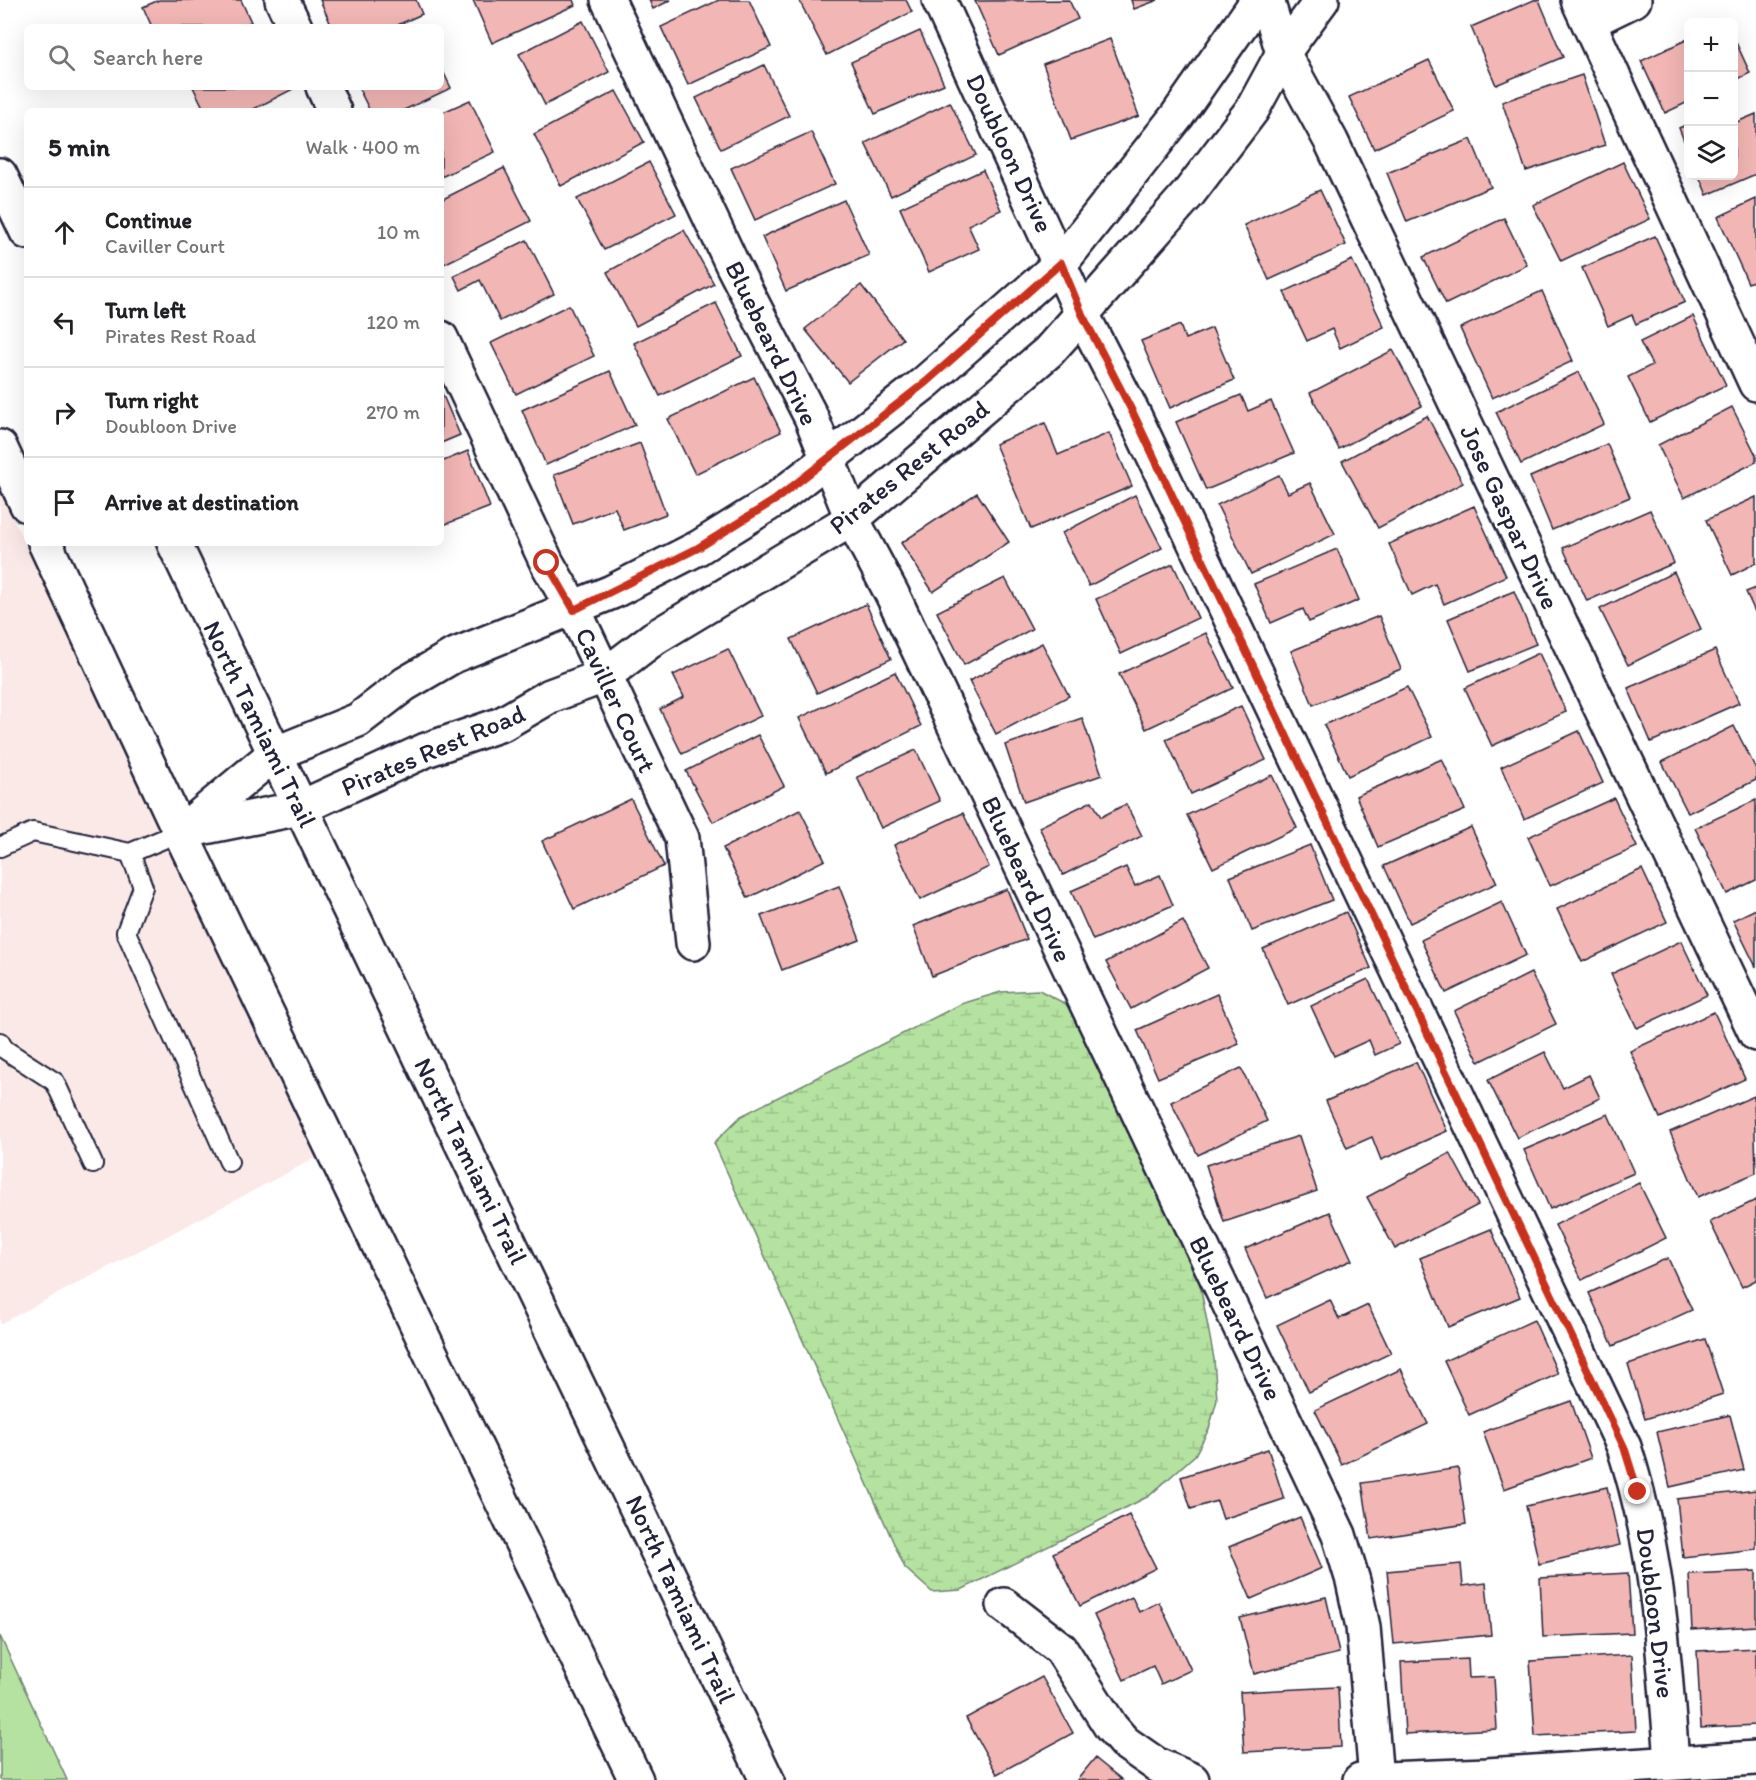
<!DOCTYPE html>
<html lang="en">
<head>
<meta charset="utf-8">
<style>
  body { margin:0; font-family:Itim,sans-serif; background:#f2f2f2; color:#202124 }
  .controls { position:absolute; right:18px; top:18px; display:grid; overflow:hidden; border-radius:9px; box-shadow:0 6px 24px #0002 }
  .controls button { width:54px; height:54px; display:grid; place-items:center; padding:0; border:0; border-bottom:2px solid #e0e0e0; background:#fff; color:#202124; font:30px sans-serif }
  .stop { position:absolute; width:18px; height:18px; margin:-14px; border:4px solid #c8321e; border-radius:50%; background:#fff }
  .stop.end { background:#c8321e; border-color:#fff; box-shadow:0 2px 6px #0008 }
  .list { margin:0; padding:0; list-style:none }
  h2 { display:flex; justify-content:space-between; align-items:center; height:78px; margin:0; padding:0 24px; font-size:26px }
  h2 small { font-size:20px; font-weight:400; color:#757577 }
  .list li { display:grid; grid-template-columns:39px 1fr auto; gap:18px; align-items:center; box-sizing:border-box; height:90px; padding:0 24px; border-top:2px solid #e0e0e0 }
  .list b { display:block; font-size:22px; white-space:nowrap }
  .list p { margin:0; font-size:20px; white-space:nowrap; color:#757577 }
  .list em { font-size:20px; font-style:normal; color:#757577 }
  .icon { flex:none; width:33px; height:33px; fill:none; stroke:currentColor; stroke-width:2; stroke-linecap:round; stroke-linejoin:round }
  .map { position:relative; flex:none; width:1756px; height:1780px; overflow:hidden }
  .search { position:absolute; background:#fff; box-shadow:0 6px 24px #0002; left:24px; top:24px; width:420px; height:66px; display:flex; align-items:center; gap:15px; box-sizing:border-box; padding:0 21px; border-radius:9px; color:#757577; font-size:22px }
  .panel { position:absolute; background:#fff; box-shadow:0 6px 24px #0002; left:24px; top:108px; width:420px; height:438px; border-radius:9px }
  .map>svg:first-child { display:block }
</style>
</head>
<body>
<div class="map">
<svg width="1756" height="1780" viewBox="0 0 1756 1780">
  <defs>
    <pattern id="wetland-marsh" width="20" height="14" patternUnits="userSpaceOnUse" patternTransform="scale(1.5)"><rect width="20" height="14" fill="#b5e2a0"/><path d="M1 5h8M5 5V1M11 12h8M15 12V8" fill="none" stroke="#9bc28b"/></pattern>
  </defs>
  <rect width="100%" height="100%" fill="#fff"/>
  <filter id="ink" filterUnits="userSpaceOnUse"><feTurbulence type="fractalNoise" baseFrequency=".0167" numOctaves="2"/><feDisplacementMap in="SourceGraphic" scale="12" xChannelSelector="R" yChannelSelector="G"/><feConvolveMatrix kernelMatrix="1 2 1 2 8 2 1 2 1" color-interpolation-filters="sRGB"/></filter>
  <g filter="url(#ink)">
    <path fill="#fbe9e8" d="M0,490L161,834L317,1157L0,1324Z"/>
    <path fill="#b5e2a0" stroke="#6c826e" stroke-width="1.5" d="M0,1636L67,1780H0Z"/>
    <path fill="url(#wetland-marsh)" stroke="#6c826e" stroke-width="1.5" d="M1039,990L1066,1004L1087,1025L1192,1242L1214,1359L1217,1400L1209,1429L1195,1455L1149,1496L961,1590L932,1592L905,1568L714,1143L741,1116L961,1004L1001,992Z"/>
    <g fill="#f2b6b4" stroke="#22223b" stroke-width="1.5">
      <path d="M159,0H241L251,22L240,27H152L143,7Z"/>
      <path d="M320,0H416L422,14L393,27H332Z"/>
      <path d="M473,0H573L575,5L492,43Z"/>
      <path d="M649,0H671L653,9Z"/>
      <path d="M719,0H749L771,47L688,85L661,27Z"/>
      <path d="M799,0H906L912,12L827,55Z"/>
      <path d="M1069,0L1078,19L999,55L975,1Z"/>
      <path d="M1131,0H1158L1134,9Z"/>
      <path d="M1534,0H1539L1563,57L1496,85L1471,27Z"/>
      <path d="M583,21L609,72L545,105L519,54Z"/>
      <path d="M920,31L944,84L875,114L851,62Z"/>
      <path d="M1734,38L1750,73L1734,81Z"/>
      <path d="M1110,39L1139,116L1071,140L1043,64Z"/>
      <path d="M1688,39V102L1665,113L1641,61Z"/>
      <path d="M1429,60L1454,111L1374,149L1349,97Z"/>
      <path d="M764,65L789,116L721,149L696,98Z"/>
      <path d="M441,67L451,88L402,111H370L358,87H441Z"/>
      <path d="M1582,75L1605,145L1526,171L1502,102Z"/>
      <path d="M193,87H292L293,89L250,111H205Z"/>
      <path d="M616,91L644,142L561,186L534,134Z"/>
      <path d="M470,100L495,152L441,177V113Z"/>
      <path d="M950,102L976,155L891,196L865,143Z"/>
      <path d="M1734,114L1737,122L1756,114V174L1707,195L1699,176H1734Z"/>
      <path d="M1688,124V151L1679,128Z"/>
      <path d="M811,132L835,184L755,220L731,168Z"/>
      <path d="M1471,139L1491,187L1407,222L1387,173Z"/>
      <path d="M649,162L676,214L604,250L577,199Z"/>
      <path d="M1623,162L1650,219L1561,261L1533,205Z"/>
      <path d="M504,168L531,221L444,264L441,258V200Z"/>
      <path d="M983,170L1001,210L968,225L979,249L929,272L900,208Z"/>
      <path d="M1320,190L1346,245L1269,280L1244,225Z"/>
      <path d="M1756,199V280L1748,283L1718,217Z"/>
      <path d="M844,200L869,255L786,291L762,237Z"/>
      <path d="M1504,218L1527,265L1446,304L1423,257Z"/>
      <path d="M684,230L714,284L636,326L607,272Z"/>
      <path d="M1655,236L1685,302L1636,324L1632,315L1608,326L1582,268Z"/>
      <path d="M527,240L554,294L500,321L480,280L461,290L454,276Z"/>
      <path d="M1352,260L1384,327L1340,348L1332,329L1307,341L1284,292Z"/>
      <path d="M861,285L903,339L848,382L805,329Z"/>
      <path d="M1542,291L1573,361L1492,398L1460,328Z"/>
      <path d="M716,303L742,356L660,396L634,343Z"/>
      <path d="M569,305L594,356L516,394L491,343Z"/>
      <path d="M1693,316L1726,385L1650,422L1628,377L1652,365L1640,342Z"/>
      <path d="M1180,325L1185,339L1212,328L1234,380L1170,408L1141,341Z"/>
      <path d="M1393,350L1422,406L1339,449L1310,393Z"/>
      <path d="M610,371L635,425L546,465L522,410Z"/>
      <path d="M1579,372L1604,424L1521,464L1496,412Z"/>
      <path d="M754,377L781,432L695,474L668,419Z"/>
      <path d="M441,391L460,435L441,443Z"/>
      <path d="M1241,395L1248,411L1271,401L1294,453L1206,490L1176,422Z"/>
      <path d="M1732,407L1756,455V462L1684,498L1658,445Z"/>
      <path d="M1427,416L1463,483L1378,528L1342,461Z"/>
      <path d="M1045,423L1058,455L1109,433L1132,486L1031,529L995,444Z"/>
      <path d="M640,443L666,514L624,530L615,508L573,524L554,475Z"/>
      <path d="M1607,444L1630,497L1552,530L1530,477Z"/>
      <path d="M468,451L490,507L441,526V462Z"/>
      <path d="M1279,475L1288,493L1310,483L1335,534L1251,574L1217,505Z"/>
      <path d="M977,493L1009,542L933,592L901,543Z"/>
      <path d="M1135,495L1162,548L1089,586L1062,533Z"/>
      <path d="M1756,497V563L1732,575L1706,520Z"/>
      <path d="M1474,506L1506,576L1444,604L1435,584L1412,595L1389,544Z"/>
      <path d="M1650,510L1674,563L1587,601L1563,548Z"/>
      <path d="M1337,549L1359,600L1309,622L1303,609L1271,623L1254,584Z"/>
      <path d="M1173,564L1198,618L1121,654L1096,599Z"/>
      <path d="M1674,572L1701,629L1628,665L1600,609Z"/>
      <path d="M1005,578L1032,629L964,665L937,612Z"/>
      <path d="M1756,588V614L1746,592Z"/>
      <path d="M1514,591L1536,644L1470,671L1448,619Z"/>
      <path d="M866,604L891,659L817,693L791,639Z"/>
      <path d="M1379,616L1401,669L1313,705L1291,651Z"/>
      <path d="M1206,633L1233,688L1146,729L1119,674Z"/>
      <path d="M1042,643L1069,696L996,734L969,681Z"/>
      <path d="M728,649L761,716L682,754L660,709L684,697L673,675Z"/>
      <path d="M1715,650L1739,703L1651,742L1628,688Z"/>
      <path d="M1539,653L1566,712L1492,746L1465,688Z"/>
      <path d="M895,672L921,726L826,773L799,718Z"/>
      <path d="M1407,687L1432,737L1348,776L1324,725Z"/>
      <path d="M1241,706L1266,760L1191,794L1166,739Z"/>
      <path d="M1082,718L1102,775L1024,802L1005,745Z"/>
      <path d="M1734,726L1756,769V780L1688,813L1662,762Z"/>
      <path d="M1579,731L1603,783L1524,819L1501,767Z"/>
      <path d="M758,735L784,786L713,822L686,771Z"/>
      <path d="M916,750L940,801L881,828L857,777Z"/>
      <path d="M1442,759L1465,810L1378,847L1356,796Z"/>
      <path d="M1272,775L1297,828L1213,868L1187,815Z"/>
      <path d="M1614,798L1637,847L1550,886L1528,837Z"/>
      <path d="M631,799L664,866L574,909L542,841Z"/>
      <path d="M1756,800V880L1727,894L1695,828Z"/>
      <path d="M1092,801L1101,817L1126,804L1142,836L1063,875L1039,827Z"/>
      <path d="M800,810L825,860L748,898L723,848Z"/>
      <path d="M963,813L989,867L920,900L894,845Z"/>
      <path d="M1471,827L1497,883L1410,923L1384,866Z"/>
      <path d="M1310,845L1332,900L1252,931L1230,877Z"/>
      <path d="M1126,867L1135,886L1160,875L1173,905L1093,940L1071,891Z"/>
      <path d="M1642,869L1667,922L1582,962L1557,909Z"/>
      <path d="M839,886L860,940L782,970L761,916Z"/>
      <path d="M1007,889L1027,939L932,976L913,926Z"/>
      <path d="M1502,902L1526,955L1446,993L1421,940Z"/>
      <path d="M1756,909V967L1733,920Z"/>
      <path d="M1346,912L1371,968L1288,1005L1263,949Z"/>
      <path d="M1183,921L1208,968L1131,1009L1106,962Z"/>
      <path d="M1681,941L1707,995L1637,1028L1611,974Z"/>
      <path d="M1531,973L1556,1024L1479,1062L1454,1011Z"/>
      <path d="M1368,979L1399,1044L1375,1055L1369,1040L1334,1056L1311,1006Z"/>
      <path d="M1217,994L1239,1044L1158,1078L1137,1030Z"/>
      <path d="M1714,1012L1745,1079L1660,1118L1630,1051Z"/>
      <path d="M1545,1052L1563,1088L1589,1075L1600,1098L1517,1138L1488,1080Z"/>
      <path d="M1416,1062L1447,1131L1381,1160L1372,1137L1347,1148L1326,1101Z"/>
      <path d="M1241,1068L1267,1121L1198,1155L1171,1102Z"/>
      <path d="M1754,1096L1756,1173L1698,1197L1670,1132Z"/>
      <path d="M1608,1114L1634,1173L1550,1209L1524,1150Z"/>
      <path d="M1299,1136L1317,1191L1224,1222L1206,1165Z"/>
      <path d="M1450,1153L1478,1205L1395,1249L1367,1197Z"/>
      <path d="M1639,1183L1666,1238L1582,1280L1555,1225Z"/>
      <path d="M1756,1200V1280L1742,1287L1710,1222Z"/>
      <path d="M1330,1212L1352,1260L1267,1298L1245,1249Z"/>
      <path d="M1491,1229L1520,1297L1448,1327L1420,1258Z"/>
      <path d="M1668,1258L1692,1310L1613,1346L1589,1293Z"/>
      <path d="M1330,1300L1339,1319L1368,1305L1391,1353L1309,1392L1277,1325Z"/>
      <path d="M1534,1320L1558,1374L1469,1415L1444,1361Z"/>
      <path d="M1705,1339L1723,1394L1645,1419L1628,1364Z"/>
      <path d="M1401,1369L1428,1424L1342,1465L1315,1410Z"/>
      <path d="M1571,1401L1591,1458L1504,1489L1483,1432Z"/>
      <path d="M1730,1415L1744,1470L1670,1487L1657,1432Z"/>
      <path d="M1268,1449L1284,1499L1223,1519L1217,1501L1191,1509L1181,1477Z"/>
      <path d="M1458,1468L1466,1524L1371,1539L1362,1483Z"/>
      <path d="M1607,1487L1620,1545L1539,1564L1526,1506Z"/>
      <path d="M1756,1490V1549L1683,1557L1677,1499Z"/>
      <path d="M1129,1515L1156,1568L1080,1606L1053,1553Z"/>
      <path d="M1300,1517L1322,1568L1251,1599L1229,1547Z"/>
      <path d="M1461,1564L1463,1586L1486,1583L1491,1635L1394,1644L1387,1571Z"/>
      <path d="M1756,1571V1626L1692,1630L1689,1574Z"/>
      <path d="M1628,1573L1632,1633L1543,1637L1540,1578Z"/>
      <path d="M1132,1597L1139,1612L1159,1602L1191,1670L1161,1684L1153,1666L1124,1680L1094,1615Z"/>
      <path d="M1326,1597L1339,1653L1254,1674L1240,1618Z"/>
      <path d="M1756,1648V1725L1701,1728L1697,1651Z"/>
      <path d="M1632,1655L1636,1731L1535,1736L1530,1661Z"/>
      <path d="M1468,1659L1469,1678L1494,1677L1497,1729L1405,1734L1401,1662Z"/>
      <path d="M1042,1677L1073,1733L997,1774L966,1718Z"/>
      <path d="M1338,1687L1341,1747L1244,1752L1240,1692Z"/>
      <path d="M1095,1758L1122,1780H1077Z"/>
    </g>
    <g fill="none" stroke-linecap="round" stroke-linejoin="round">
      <defs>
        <g id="lane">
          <path d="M0,847L33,832L130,853L180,832"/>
          <path d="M130,853L143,887L126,932L229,1162"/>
          <path d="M0,1042L4,1049L55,1082L93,1164"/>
        </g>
        <g id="street">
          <path d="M282,0L295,27"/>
          <path d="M608,0L733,266L811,417L852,519L892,594L1339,1535L1353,1581L1363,1627L1376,1779"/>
          <path d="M939,0L1082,314L1134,415L1624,1447C1658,1551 1664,1653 1672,1762"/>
          <path d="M1267,0L1283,53L1331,141L1756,1034"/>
          <path d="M1578,0L1756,384"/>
          <path d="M1589,22L1634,0"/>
          <path d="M323,87L334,111"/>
          <path d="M441,338L547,563L574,610L682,838L693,943"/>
          <path d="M182,831L274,754L358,720L405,684L453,656L612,592L698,548L775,500L926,382L1061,263L1177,116L1258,0"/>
          <path d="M180,832L300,808L426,750L502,724L550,696L604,676L654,638L852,519L1048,352L1082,314L1189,193L1252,110L1283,53L1322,0"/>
          <path d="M1004,1605L1061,1649L1111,1727L1124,1742L1157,1765L1192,1780"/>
          <path d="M1360,1780L1487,1775L1756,1758"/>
        </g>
        <g id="primary">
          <path d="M0,175L27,232"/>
          <path d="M0,447L27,505"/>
          <path d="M45,543L180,832L636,1780"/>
          <path d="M174,543L767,1780"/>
        </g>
      </defs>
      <use href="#lane" stroke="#22223b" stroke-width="22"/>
      <use href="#street" stroke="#22223b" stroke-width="38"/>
      <use href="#primary" stroke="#22223b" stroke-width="38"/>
      <use href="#lane" stroke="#fff" stroke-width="18"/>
      <use href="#street" stroke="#fff" stroke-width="33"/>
      <use href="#primary" stroke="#fff" stroke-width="33"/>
    </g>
  </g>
  <g fill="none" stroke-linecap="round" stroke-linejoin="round" filter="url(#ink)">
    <path stroke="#c8321e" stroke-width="8" d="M547,563L574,610L698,548L775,500L926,382L1061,263L1082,314L1134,415L1624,1447L1638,1492"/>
  </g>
  <g text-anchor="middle" stroke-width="4.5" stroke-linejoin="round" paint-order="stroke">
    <g font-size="26" fill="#22223b" stroke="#fff">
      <text transform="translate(1010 153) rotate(65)" y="9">Doubloon Drive</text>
      <text transform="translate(772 343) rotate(64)" y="9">Bluebeard Drive</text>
      <text transform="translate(909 467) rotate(-39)" y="9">Pirates Rest Road</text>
      <text transform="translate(1510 517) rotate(65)" y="9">Jose Gaspar Drive</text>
      <text transform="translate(616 700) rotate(65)" y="9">Caviller Court</text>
      <text transform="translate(260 724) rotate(64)" y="9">North Tamiami Trail</text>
      <text transform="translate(433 750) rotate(-23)" y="9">Pirates Rest Road</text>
      <text transform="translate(1027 879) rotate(65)" y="9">Bluebeard Drive</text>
      <text transform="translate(471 1161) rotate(64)" y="9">North Tamiami Trail</text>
      <text transform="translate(1236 1318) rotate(64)" y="9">Bluebeard Drive</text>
      <text transform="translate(681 1599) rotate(65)" y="9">North Tamiami Trail</text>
      <text transform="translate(1656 1613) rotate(83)" y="9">Doubloon Drive</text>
    </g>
  </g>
</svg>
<div class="controls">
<button>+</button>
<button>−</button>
<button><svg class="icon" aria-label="layers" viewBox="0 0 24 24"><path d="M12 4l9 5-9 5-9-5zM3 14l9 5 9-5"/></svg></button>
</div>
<div class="stop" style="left:547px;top:563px"></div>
<div class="stop end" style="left:1638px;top:1492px"></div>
<div class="search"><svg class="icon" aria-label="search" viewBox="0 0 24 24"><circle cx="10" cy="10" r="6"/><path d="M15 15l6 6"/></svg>Search here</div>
<section class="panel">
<h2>5 min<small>Walk · 400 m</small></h2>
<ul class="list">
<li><svg class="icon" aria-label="ahead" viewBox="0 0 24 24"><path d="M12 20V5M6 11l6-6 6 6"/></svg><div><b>Continue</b><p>Caviller Court</p></div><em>10 m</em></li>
<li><svg class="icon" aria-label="left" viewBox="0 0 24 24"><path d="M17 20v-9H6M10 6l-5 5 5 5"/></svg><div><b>Turn left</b><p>Pirates Rest Road</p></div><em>120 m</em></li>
<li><svg class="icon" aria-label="right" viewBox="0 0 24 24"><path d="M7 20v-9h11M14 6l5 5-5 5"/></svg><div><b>Turn right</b><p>Doubloon Drive</p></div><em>270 m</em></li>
<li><svg class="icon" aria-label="arrive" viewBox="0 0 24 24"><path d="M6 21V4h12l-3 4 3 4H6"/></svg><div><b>Arrive at destination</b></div></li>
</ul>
</section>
</div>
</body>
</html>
